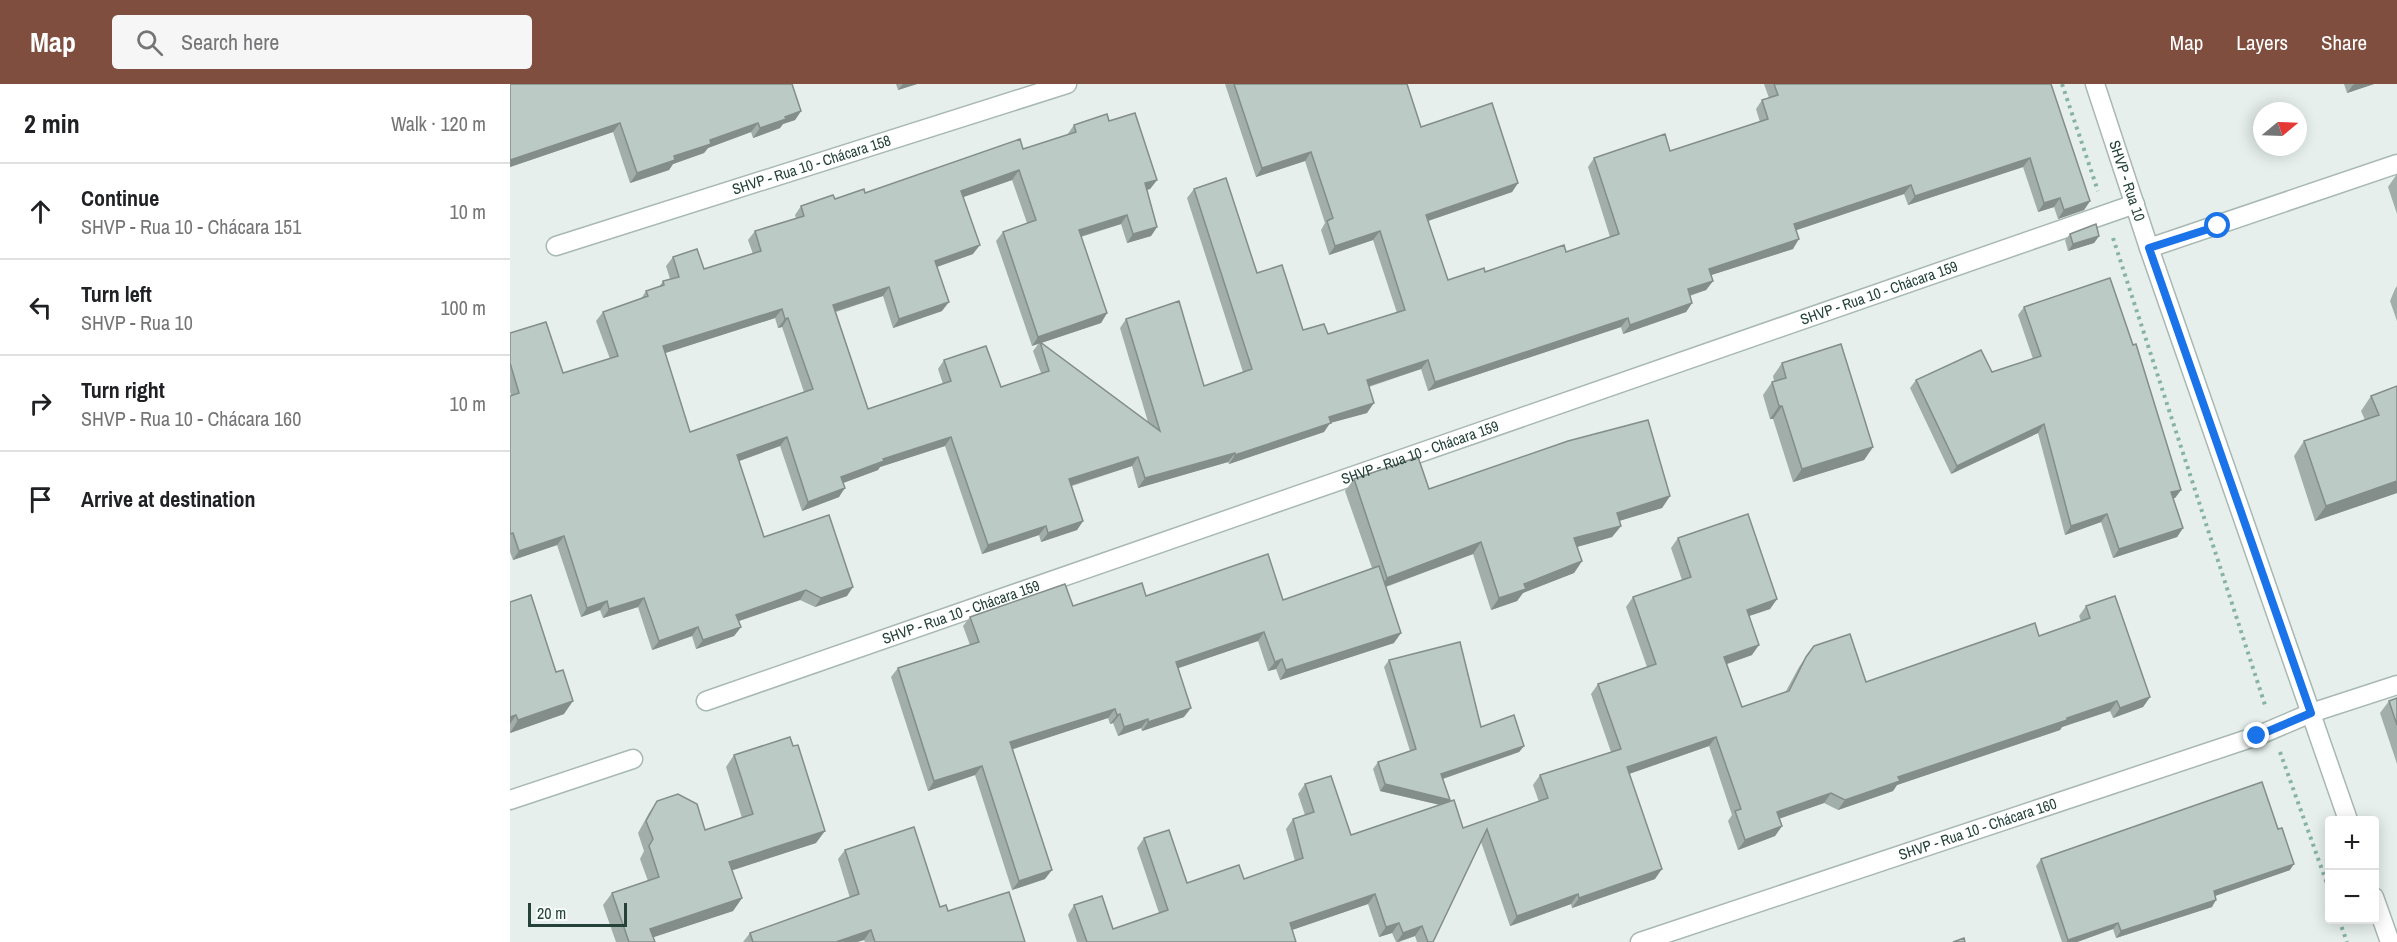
<!DOCTYPE html>
<html lang="en">
<head>
<meta charset="utf-8">
<style>
  body { margin:0; font-family:"Archivo Narrow",sans-serif; background:#f6f6f6; color:#202124 }
  .controls { position:absolute; right:18px; bottom:18px; display:grid; overflow:hidden; border-radius:6px; box-shadow:0 3px 15px #0003 }
  .controls button { width:54px; height:54px; display:grid; place-items:center; padding:0; border:0; border-bottom:2px solid #e0e0e0; background:#fff; color:#202124; font:30px sans-serif }
  .compass { position:absolute; left:1743px; top:18px; width:54px; height:54px; border-radius:50%; background:#fff; box-shadow:0 3px 15px #0003; rotate:71deg }
  .scale { position:absolute; left:18px; bottom:15px; width:99px; box-sizing:border-box; padding-left:6px; border:3px solid #24423a; border-top:0; font-size:16px; line-height:21px; white-space:nowrap; color:#24423a; -webkit-text-stroke:4px #f7fbf9; paint-order:stroke }
  .stop { position:absolute; width:18px; height:18px; margin:-14px; border:4px solid #1a73e8; border-radius:50%; background:#fff }
  .stop.end { background:#1a73e8; border-color:#fff; box-shadow:0 2px 6px #0008 }
  .list { margin:0; padding:0; list-style:none }
  h2 { display:flex; justify-content:space-between; align-items:center; height:78px; margin:0; padding:0 24px; font-size:26px }
  h2 small { font-size:20px; font-weight:400; color:#757577 }
  .list li { display:grid; grid-template-columns:39px 1fr auto; gap:18px; align-items:center; box-sizing:border-box; height:96px; padding:0 24px; border-top:2px solid #e0e0e0 }
  .list b { display:block; font-size:22px; white-space:nowrap }
  .list p { margin:0; font-size:20px; white-space:nowrap; color:#757577 }
  .list em { font-size:20px; font-style:normal; color:#757577 }
  .icon { flex:none; width:33px; height:33px; fill:none; stroke:currentColor; stroke-width:2; stroke-linecap:round; stroke-linejoin:round }
  .map { position:relative; flex:none; width:1887px; height:858px; overflow:hidden }
  header { display:flex; align-items:center; gap:36px; box-sizing:border-box; height:84px; padding:0 30px; background:#7f4e3f; color:#fff }
  header strong { font-size:28px }
  nav { display:flex; gap:33px; margin-inline-start:auto; font-size:21px }
  .search { width:420px; height:54px; background:#f6f6f6; display:flex; align-items:center; gap:15px; box-sizing:border-box; padding:0 21px; border-radius:6px; color:#757577; font-size:22px }
  main { display:flex }
  aside { flex:1; background:#fff }
  .map>svg:first-child { display:block }
</style>
</head>
<body>
<header>
<strong>Map</strong>
<div class="search"><svg class="icon" aria-label="search" viewBox="0 0 24 24"><circle cx="10" cy="10" r="6"/><path d="M15 15l6 6"/></svg>Search here</div>
<nav><a>Map</a><a>Layers</a><a>Share</a></nav>
</header>
<main>
<aside>
<h2>2 min<small>Walk · 120 m</small></h2>
<ul class="list">
<li><svg class="icon" aria-label="ahead" viewBox="0 0 24 24"><path d="M12 20V5M6 11l6-6 6 6"/></svg><div><b>Continue</b><p>SHVP - Rua 10 - Chácara 151</p></div><em>10 m</em></li>
<li><svg class="icon" aria-label="left" viewBox="0 0 24 24"><path d="M17 20v-9H6M10 6l-5 5 5 5"/></svg><div><b>Turn left</b><p>SHVP - Rua 10</p></div><em>100 m</em></li>
<li><svg class="icon" aria-label="right" viewBox="0 0 24 24"><path d="M7 20v-9h11M14 6l5 5-5 5"/></svg><div><b>Turn right</b><p>SHVP - Rua 10 - Chácara 160</p></div><em>10 m</em></li>
<li><svg class="icon" aria-label="arrive" viewBox="0 0 24 24"><path d="M6 21V4h12l-3 4 3 4H6"/></svg><div><b>Arrive at destination</b></div></li>
</ul>
</aside>
<div class="map">
<svg width="1887" height="858" viewBox="0 0 1887 858">
  <rect width="100%" height="100%" fill="#e6efeb"/>
  <g fill="none" stroke-linecap="round" stroke-linejoin="round">
    <defs>
      <g id="minor">
        <path id="s1" d="M46,162L557,0"/>
        <path d="M1639,164L1887,80"/>
        <path id="s2" d="M196,617L1625,120"/>
        <path d="M0,716L123,675"/>
        <path id="s3" d="M1130,858L1747,652L1801,629L1887,601"/>
      </g>
      <g id="tertiary">
        <path id="s4" d="M1585,0L1639,164L1838,736"/>
        <path d="M1864,813L1880,858"/>
      </g>
    </defs>
    <use href="#minor" stroke="#a8b8b2" stroke-width="21"/>
    <use href="#tertiary" stroke="#a8b8b2" stroke-width="21"/>
    <g stroke="#86b3a5" stroke-width="4" stroke-dasharray="3 4.5" stroke-linecap="butt">
      <path d="M1552,0L1588,107"/>
      <path d="M1603,154L1755,621"/>
      <path d="M1770,668L1820,808"/>
      <path d="M1829,836L1837,858"/>
    </g>
    <use href="#minor" stroke="#fff" stroke-width="18"/>
    <use href="#tertiary" stroke="#fff" stroke-width="18"/>
  </g>
  <g fill="#a1aea9" fill-rule="evenodd">
    <path d="M0,0L291,27L285,36L273,40L270,44L243,54L241,48L198,64L194,69L163,80L159,86L120,99L103,48L0,83Z"/>
    <path d="M386,0H407L388,6Z"/>
    <path d="M715,0H897L911,43L1008,99L1002,108L918,137L938,196L1056,168L1100,153L1078,83L1084,74L1160,67L1250,38L1246,25L1252,16L1259,14L1254,0H1541L1580,117L1574,126L1548,135L1544,123L1528,128L1513,83L1398,121L1394,110L1286,146L1283,165L1201,191L1203,197L1196,206L1180,212L1182,219L1176,228L1113,250L1111,243L918,307L911,285L859,303L857,329L820,339L814,348L719,380L718,378L628,404L622,382L562,402L573,437L567,446L531,458L529,451L472,470L435,362L370,383L368,386L333,399L329,413L292,427L270,362L229,377L254,453L337,512L305,523L290,516L229,537L231,543L224,552L186,565L182,552L142,566L128,523L93,534L90,526L71,533L47,461L3,476L0,468V312L1,311L0,308V249L53,289L100,275L86,237L93,228L131,215L136,207L149,203L153,197L160,195L156,182L163,173L194,185L243,170L238,156L245,147L286,134L285,131L291,122L355,109L513,65L557,51L564,41L599,37L647,96L640,105L637,106L647,143L641,152L617,159L611,140L571,153L597,229L591,239L531,259L638,338L610,244L616,235L694,302L733,288L677,114L684,105L747,189L793,246L818,250L887,229L863,156L819,171L811,146L815,139L795,77L746,93ZM502,96L517,139L493,148L486,157L522,262L529,259L523,267L531,289L491,303L434,276L428,285L433,300L358,325L326,228L373,212L383,244L432,227L427,183L463,170L453,113ZM265,234L268,244L272,243L294,308L180,348L155,269Z"/>
    <path d="M1834,0H1864L1837,9Z"/>
    <path d="M1887,90V130L1878,103Z"/>
    <path d="M1560,150L1589,152L1584,159L1558,167L1555,156Z"/>
    <path d="M1887,202V237L1880,217L1885,205Z"/>
    <path d="M1514,223L1671,406L1665,414H1663L1673,444L1667,453L1603,474L1591,438L1555,451L1528,349L1441,390L1400,304L1406,296L1482,288L1523,275L1508,231Z"/>
    <path d="M1272,279L1363,363L1354,376L1283,398L1263,335H1260L1253,311L1262,298L1264,297L1263,292Z"/>
    <path d="M1887,302V409L1805,437L1784,372L1794,357L1855,336L1851,327L1861,312Z"/>
    <path d="M844,395L919,405L1160,412L1152,424L1109,437L1111,442L1102,453L1067,463L1072,477L1064,489L1013,509L1007,517L981,526L963,470L876,503L884,559L770,596L766,585L758,587L748,557L668,584L674,633L632,647L631,644L608,652L603,639L600,640L598,634L503,665L535,795L502,806L465,691L418,707L381,593L388,584L460,561L453,542L460,533L563,522L636,512L773,516L862,484L835,407Z"/>
    <path d="M1168,454L1267,515L1260,525L1239,532L1242,571L1217,580L1232,623L1276,607L1289,583L1296,573L1356,598L1529,552L1571,537L1569,532L1576,522L1640,613L1633,623L1603,634L1600,627L1552,643L1550,646L1387,701L1383,707L1328,726L1314,719L1269,734L1272,742L1265,752L1228,766L1218,737L1222,731L1199,662L1119,690L1145,795L1062,824L1061,820L1000,842L971,758L923,858H907L905,852L889,858H886L882,849L869,853L858,820L782,846L786,858H567L558,831L564,821L603,845L649,829L627,764L634,754L677,799L734,795L785,777L776,745L783,735L795,731L788,710L795,700L841,751L930,721L870,707L863,685L868,678L900,667L874,583L879,576L971,643L1014,662L1009,668L933,695L940,716L938,718L953,744L1029,718L1023,701L1030,691L1101,668L1081,610L1088,600L1137,583L1116,523L1123,513L1172,496L1161,464Z"/>
    <path d="M0,518L54,630L0,649Z"/>
    <path d="M1887,614V680L1870,629L1879,617Z"/>
    <path d="M224,671L306,759L222,786L232,814L223,827L143,853L145,858H106L93,821L102,809L138,797L130,775L134,767L128,749L139,729L147,717L195,746L232,734L216,683Z"/>
    <path d="M335,766L430,823L515,858H355L354,856L347,858H233L240,849L340,814L328,775Z"/>
    <path d="M1531,775L1780,786L1705,812L1702,823L1606,854L1603,845L1567,858H1552L1526,782Z"/>
  </g>
  <g fill="#838d89">
    <path d="M393,0H407L388,6Z"/>
    <path d="M1845,0H1864L1837,9L1843,1Z"/>
    <path d="M291,27L285,36L273,40L270,44L243,54L250,44Z"/>
    <path d="M110,39L103,48L0,83V76Z"/>
    <path d="M248,39L241,48L198,64L194,69L163,80L159,86L120,99L127,89L164,72L200,56Z"/>
    <path d="M801,68L795,77L746,93L752,84Z"/>
    <path d="M1520,74L1513,83L1398,121L1405,112Z"/>
    <path d="M509,86L502,96L445,116L451,107Z"/>
    <path d="M647,96L640,105L628,108L635,99Z"/>
    <path d="M1008,99L1002,108L909,140L916,131Z"/>
    <path d="M1401,101L1394,110L1278,149L1284,140Z"/>
    <path d="M1550,114L1544,123L1528,128L1534,119Z"/>
    <path d="M1580,117L1574,126L1548,135L1554,126Z"/>
    <path d="M617,131L611,140L562,155L569,146Z"/>
    <path d="M647,143L641,152L617,159L623,150Z"/>
    <path d="M870,147L863,156L819,171L825,162Z"/>
    <path d="M1589,152L1584,159L1558,167L1563,160Z"/>
    <path d="M1289,155L1283,165L1192,194L1199,185Z"/>
    <path d="M470,161L463,170L418,186L425,177Z"/>
    <path d="M1203,197L1196,206L1171,214L1178,205Z"/>
    <path d="M379,203L373,212L317,230L323,221Z"/>
    <path d="M439,218L432,227L383,244L389,235Z"/>
    <path d="M1182,219L1176,228L1113,250L1120,241Z"/>
    <path d="M272,225L265,234L146,272L153,262Z"/>
    <path d="M597,229L591,239L522,262L528,253Z"/>
    <path d="M278,234L272,243L268,244L275,235Z"/>
    <path d="M1118,234L1111,243L918,307L925,298Z"/>
    <path d="M918,276L911,285L850,305L857,296Z"/>
    <path d="M864,319L857,329L820,339L814,348L719,380L725,371L819,333Z"/>
    <path d="M1269,322H1272L1263,335H1260Z"/>
    <path d="M1534,340L1528,349L1441,390L1447,382Z"/>
    <path d="M277,353L270,362L221,380L227,371Z"/>
    <path d="M441,353L435,362L370,383L368,386L325,402L331,393L373,375Z"/>
    <path d="M1363,363L1354,376L1283,398L1292,385Z"/>
    <path d="M725,369L718,378L628,404L635,394Z"/>
    <path d="M628,373L622,382L553,404L559,395Z"/>
    <path d="M1887,397V409L1805,437L1816,422Z"/>
    <path d="M335,404L329,413L292,427L298,418Z"/>
    <path d="M1671,406L1665,414L1655,417L1661,408Z"/>
    <path d="M1160,412L1152,424L1099,440L1107,429Z"/>
    <path d="M1597,430L1591,438L1555,451L1561,442Z"/>
    <path d="M573,437L567,446L531,458L538,449Z"/>
    <path d="M536,442L529,451L472,470L478,461Z"/>
    <path d="M1111,442L1102,453L1056,466L1064,454Z"/>
    <path d="M1673,444L1667,453L1603,474L1609,465Z"/>
    <path d="M54,452L47,461L3,476L9,467Z"/>
    <path d="M971,458L963,470L869,505L877,494Z"/>
    <path d="M1072,477L1064,489L1013,509L1007,517L981,526L989,514L1014,500Z"/>
    <path d="M343,503L337,512L305,523L311,514Z"/>
    <path d="M296,506L290,516L220,540L226,531Z"/>
    <path d="M134,514L128,523L93,534L99,525Z"/>
    <path d="M1267,515L1260,525L1230,535L1237,526Z"/>
    <path d="M97,517L90,526L71,533L77,524Z"/>
    <path d="M188,543L182,552L142,566L149,557Z"/>
    <path d="M231,543L224,552L186,565L193,556Z"/>
    <path d="M754,548L748,557L660,587L666,578Z"/>
    <path d="M891,549L884,559L770,596L776,586Z"/>
    <path d="M1249,561L1242,571L1208,583L1214,573Z"/>
    <path d="M772,575L766,585L758,587L765,578Z"/>
    <path d="M1640,613L1633,623L1603,634L1610,624Z"/>
    <path d="M63,617L54,630L0,649L8,636Z"/>
    <path d="M1607,617L1600,627L1552,643L1550,646L1387,701L1383,707L1328,726L1335,716L1388,693Z"/>
    <path d="M681,624L674,633L632,647L638,638Z"/>
    <path d="M605,625L598,634L494,668L500,658Z"/>
    <path d="M610,630L603,639L600,640L607,631Z"/>
    <path d="M6,631L0,640V633Z"/>
    <path d="M638,635L631,644L608,652L614,643Z"/>
    <path d="M1206,653L1199,662L1110,693L1117,683Z"/>
    <path d="M1014,662L1009,668L926,697L931,690Z"/>
    <path d="M472,682L465,691L418,707L424,697Z"/>
    <path d="M875,700L940,716L935,722L870,707Z"/>
    <path d="M1321,709L1314,719L1260,738L1267,728Z"/>
    <path d="M1272,742L1265,752L1228,766L1235,756Z"/>
    <path d="M315,747L306,759L211,790L219,778Z"/>
    <path d="M1784,780L1780,786L1699,814L1704,807Z"/>
    <path d="M1152,785L1145,795L1062,824L1069,814Z"/>
    <path d="M542,786L535,795L502,806L509,797Z"/>
    <path d="M865,810L858,820L773,849L780,839Z"/>
    <path d="M1068,810L1061,820L1000,842L1007,832Z"/>
    <path d="M232,814L223,827L132,857L140,845Z"/>
    <path d="M1706,816L1702,823L1606,854L1611,847Z"/>
    <path d="M889,839L882,849L869,853L876,843Z"/>
    <path d="M1608,839L1603,845L1567,858H1556L1558,856Z"/>
    <path d="M912,842L905,852L887,858L893,849Z"/>
    <path d="M361,846L354,856L347,858H326Z"/>
  </g>
  <g fill="#bbcac4" stroke="#838d89" stroke-width="1.5" fill-rule="evenodd">
    <path d="M0,0H282L291,27L275,33L276,35L250,44L248,39L200,56L201,60L164,72L165,76L127,89L110,39L0,76Z"/>
    <path d="M724,0H897L911,43L982,19L1008,99L916,131L938,196L974,184L975,188L1054,161L1056,168L1109,150L1084,74L1155,50L1160,67L1258,35L1252,16L1268,11L1264,0H1541L1580,117L1554,126L1550,114L1534,119L1520,74L1405,112L1401,101L1284,140L1289,155L1199,185L1203,197L1178,205L1182,219L1120,241L1118,234L925,298L918,276L857,296L864,319L819,333L821,339L725,371V369L635,394L628,373L559,395L573,437L538,449L536,442L478,461L441,353L373,375L374,377L331,393L335,404L298,418L277,353L227,371L254,453L319,431L343,503L311,514L296,506L226,531L231,543L193,556L188,543L149,557L134,514L99,525L97,517L77,524L54,452L9,467L3,449L0,450V312L9,309L0,279V249L36,238L53,289L108,272L93,228L138,212L136,207L154,201L153,197L169,193L163,173L187,165L194,185L251,167L245,147L294,132L291,122L323,111L325,115L354,105L355,109L510,55L513,65L566,48L564,41L597,30L599,37L625,29L647,96L635,99L647,143L623,150L617,131L569,146L597,229L528,253L493,148L526,136L509,86L451,107L470,161L425,177L439,218L389,235L379,203L323,221L358,325L441,297L434,276L476,262L491,303L539,287L530,258L650,347L616,235L669,217L694,302L742,285L684,105L716,94L747,189L772,181L793,246L814,240L818,250L895,226L870,147L825,162L817,137L823,134L801,68L752,84ZM272,225L275,235L278,234L303,305L180,348L153,262Z"/>
    <path d="M1586,140L1589,152L1563,160L1560,150Z"/>
    <path d="M1600,194L1623,261L1626,260L1671,406L1661,408L1673,444L1609,465L1597,430L1561,442L1534,340L1447,382L1406,296L1471,266L1482,288L1531,272L1514,223Z"/>
    <path d="M1331,260L1363,363L1292,385L1272,322H1269L1262,298L1276,294L1272,279Z"/>
    <path d="M1887,302V397L1816,422L1794,357L1869,331L1861,312Z"/>
    <path d="M1138,336L1160,412L1107,429L1111,442L1064,454L1072,477L1014,500L1016,505L989,514L971,458L877,494L844,395L908,373L919,405L1058,357Z"/>
    <path d="M1238,430L1267,515L1237,526L1249,561L1214,573L1232,623L1279,607L1296,573L1304,562L1340,550L1356,598L1525,539L1529,552L1580,534L1576,522L1605,512L1640,613L1610,624L1607,617L1557,634V636L1388,693L1390,697L1335,716L1321,709L1267,728L1272,742L1235,756L1225,727L1231,725L1206,653L1117,683L1152,785L1069,814L1068,810L1007,832L977,745L923,858H918L912,842L893,849L889,839L876,843L865,810L780,839L786,858H577L564,821L592,812L603,845L658,826L634,754L659,746L677,799L729,781L734,795L793,774L783,735L804,728L795,700L821,692L841,751L944,716L953,744L1038,714L1030,691L1111,665L1088,600L1146,580L1123,513L1181,493L1168,454Z"/>
    <path d="M758,470L773,516L869,482L891,549L776,586L772,575L765,578L754,548L666,578L681,624L638,638V635L614,643L610,630L607,631L605,625L500,658L542,786L509,797L472,682L424,697L388,584L469,558L460,533L555,500L563,522L632,499L636,512Z"/>
    <path d="M21,511L46,588L53,586L63,617L8,636L6,631L0,633V518Z"/>
    <path d="M950,558L971,643L1004,631L1014,662L931,690L940,716L875,700L868,678L906,665L879,576Z"/>
    <path d="M1887,614V641L1879,617Z"/>
    <path d="M280,653L283,662L288,661L315,747L219,778L232,814L140,845L145,858H119L102,809L149,793L139,762L143,755L136,737L147,717L168,710L187,720L195,746L243,730L224,671Z"/>
    <path d="M1752,698L1768,745L1772,744L1784,780L1704,807L1706,816L1611,847L1608,839L1558,856L1531,775Z"/>
    <path d="M404,743L430,823L436,821L438,827L499,808L515,858H365L361,846L326,858H243L240,849L349,810L335,766Z"/>
    <path d="M1454,854L1455,858H1443Z"/>
  </g>
  <g fill="none" stroke-linecap="round" stroke-linejoin="round">
    <path stroke="#1a73e8" stroke-width="8" d="M1708,142L1639,164L1801,629L1747,652"/>
  </g>
  <g text-anchor="middle" stroke-width="5" stroke-linejoin="round" paint-order="stroke">
    <g font-size="15" fill="#24423a" stroke="#f7fbf9">
      <text dy="5" stroke="none"><textPath href="#s1" startOffset="268">SHVP - Rua 10 - Chácara 158</textPath></text>
      <text dy="5" stroke="none"><textPath href="#s4" startOffset="102">SHVP - Rua 10</textPath></text>
      <text dy="5" stroke="none"><textPath href="#s2" startOffset="1242">SHVP - Rua 10 - Chácara 159</textPath></text>
      <text dy="5" stroke="none"><textPath href="#s2" startOffset="756">SHVP - Rua 10 - Chácara 159</textPath></text>
      <text dy="5" stroke="none"><textPath href="#s2" startOffset="270">SHVP - Rua 10 - Chácara 159</textPath></text>
      <text dy="5" stroke="none"><textPath href="#s3" startOffset="356">SHVP - Rua 10 - Chácara 160</textPath></text>
    </g>
  </g>
</svg>
<div class="controls">
<button>+</button>
<button>−</button>
</div>
<svg class="compass" viewBox="-18 -18 36 36"><path d="M0-13l5 13h-10z" fill="#e53935"/><path d="M0 13l5-13h-10z" fill="#757577"/></svg>
<div class="scale">20 m</div>
<div class="stop" style="left:1708px;top:142px"></div>
<div class="stop end" style="left:1747px;top:652px"></div>
</div>
</main>
</body>
</html>
